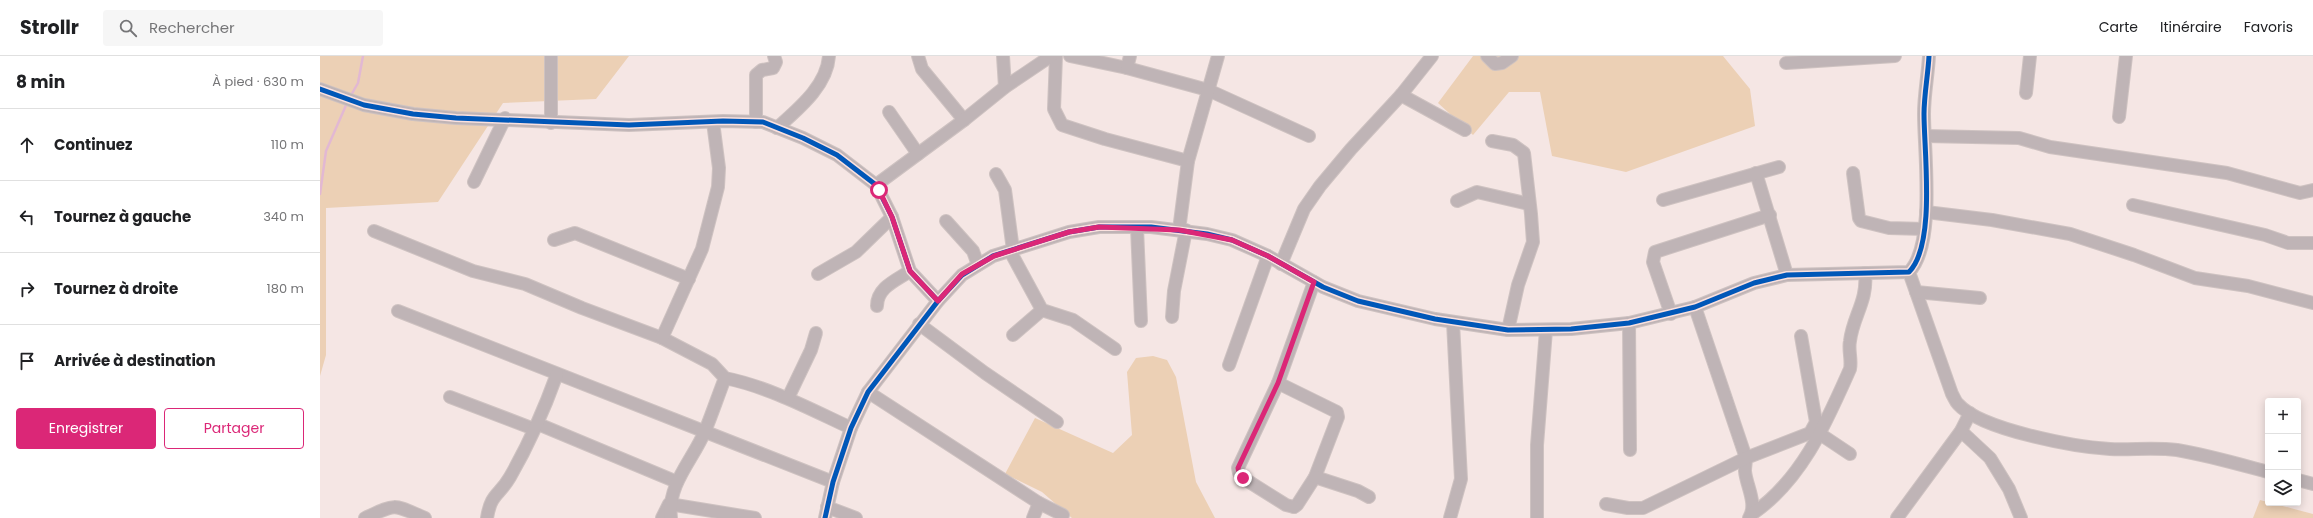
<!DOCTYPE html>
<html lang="fr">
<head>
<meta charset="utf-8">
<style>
  body { margin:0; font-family:Poppins,sans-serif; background:#f6f6f6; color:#202124 }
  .controls { position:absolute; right:12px; bottom:12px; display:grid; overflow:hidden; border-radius:4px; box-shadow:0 2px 10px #0003 }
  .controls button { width:36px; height:36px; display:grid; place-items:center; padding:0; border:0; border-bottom:1px solid #e0e0e0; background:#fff; color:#202124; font:20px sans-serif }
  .stop { position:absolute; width:12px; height:12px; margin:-9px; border:3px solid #db2777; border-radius:50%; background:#fff }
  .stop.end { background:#db2777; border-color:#fff; box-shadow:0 1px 4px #0008 }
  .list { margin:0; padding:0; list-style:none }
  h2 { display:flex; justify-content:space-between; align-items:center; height:52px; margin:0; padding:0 16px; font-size:17px }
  h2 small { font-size:13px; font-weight:400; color:#757577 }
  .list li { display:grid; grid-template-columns:26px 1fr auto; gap:12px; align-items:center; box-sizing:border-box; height:72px; padding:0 16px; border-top:1px solid #e0e0e0 }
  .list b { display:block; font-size:15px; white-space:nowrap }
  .list em { font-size:13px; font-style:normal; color:#757577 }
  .actions { display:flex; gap:8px; padding:12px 16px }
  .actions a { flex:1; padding:9px 0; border:1px solid #db2777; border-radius:4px; text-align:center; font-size:14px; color:#db2777 }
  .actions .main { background:#db2777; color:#fff }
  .icon { flex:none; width:22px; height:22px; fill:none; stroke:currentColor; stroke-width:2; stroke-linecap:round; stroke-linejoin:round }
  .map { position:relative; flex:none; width:1993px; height:462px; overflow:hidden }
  header { display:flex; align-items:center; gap:24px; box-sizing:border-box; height:56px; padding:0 20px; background:#fff; border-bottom:1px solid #e0e0e0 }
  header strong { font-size:19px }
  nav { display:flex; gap:22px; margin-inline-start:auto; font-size:14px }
  .search { width:280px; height:36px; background:#f6f6f6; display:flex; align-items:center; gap:10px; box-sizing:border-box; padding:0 14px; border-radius:4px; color:#757577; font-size:15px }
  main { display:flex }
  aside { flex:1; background:#fff }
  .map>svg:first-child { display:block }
</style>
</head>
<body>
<header>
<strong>Strollr</strong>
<div class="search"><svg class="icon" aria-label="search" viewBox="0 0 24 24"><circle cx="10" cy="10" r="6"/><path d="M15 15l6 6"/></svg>Rechercher</div>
<nav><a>Carte</a><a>Itinéraire</a><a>Favoris</a></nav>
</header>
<main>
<aside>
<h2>8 min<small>À pied · 630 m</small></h2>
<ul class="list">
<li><svg class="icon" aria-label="ahead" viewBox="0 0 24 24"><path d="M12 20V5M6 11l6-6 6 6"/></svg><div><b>Continuez</b></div><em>110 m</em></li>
<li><svg class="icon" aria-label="left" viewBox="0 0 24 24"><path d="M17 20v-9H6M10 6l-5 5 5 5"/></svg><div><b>Tournez à gauche</b></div><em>340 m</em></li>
<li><svg class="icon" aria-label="right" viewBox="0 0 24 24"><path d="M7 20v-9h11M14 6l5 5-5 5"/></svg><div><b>Tournez à droite</b></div><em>180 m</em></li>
<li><svg class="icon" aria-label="arrive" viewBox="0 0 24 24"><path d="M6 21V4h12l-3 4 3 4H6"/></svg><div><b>Arrivée à destination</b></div></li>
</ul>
<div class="actions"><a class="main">Enregistrer</a><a>Partager</a></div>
</aside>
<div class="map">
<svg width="1993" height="462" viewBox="0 0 1993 462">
  <rect width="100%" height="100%" fill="#f5e6e4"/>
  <g fill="#ecd0b5">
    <path d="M0,0H309L276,43L183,47L118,146L6,152V299L0,320Z"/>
    <path d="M1153,0H1403L1430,33L1435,70L1306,116L1232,100L1220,36H1189L1153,79L1118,47Z"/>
    <path d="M833,300L847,304L856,321L876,426L895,462H752L722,436L685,418L715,362L793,397L812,379L807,316L816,302Z"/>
    <path d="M1940,444L1993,458V462H1933Z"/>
  </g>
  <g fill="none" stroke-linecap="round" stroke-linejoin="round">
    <g stroke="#e2b8d3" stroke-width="2.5">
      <path d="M30,41L38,27L43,0"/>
      <path d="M0,138L6,95L27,47"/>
    </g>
    <defs>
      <g id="minor">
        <path d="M231,0V67"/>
        <path d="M598,0L602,13L644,64"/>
        <path d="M683,0L685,31"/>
        <path d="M736,0L734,53L742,69L785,83L868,105"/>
        <path d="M750,0L807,12L888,34L989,80"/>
        <path d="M1167,0L1175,8L1182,7L1192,0"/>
        <path d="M1466,7L1575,0"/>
        <path d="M807,12L810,0"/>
        <path d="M0,33L44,49L93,58L136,62L309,69L403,65L443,66L483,82L517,99L556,129L572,161L590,215L618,245"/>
        <path d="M1706,37L1710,0"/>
        <path d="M1081,39L1145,74"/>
        <path d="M569,56L598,98"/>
        <path d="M1799,61L1806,0"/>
        <path d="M436,66V19L442,14L453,12L456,6L454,0"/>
        <path d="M457,72C478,53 507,30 509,0"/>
        <path d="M1605,80L1699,82L1730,91L1907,117L1980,137L1993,134"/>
        <path d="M1172,85L1193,89L1204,97L1211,158L1213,186L1198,229L1188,274"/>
        <path d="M1436,117L1467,219"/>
        <path d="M1533,117L1539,162L1541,165L1569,172L1604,173"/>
        <path d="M676,118L685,134L693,194"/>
        <path d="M154,126L185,62"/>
        <path d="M556,129L644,64L685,31L731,0"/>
        <path d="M1343,144L1459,111"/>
        <path d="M1137,145L1157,136L1209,148"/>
        <path d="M1813,149L1945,179L1968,187H1993"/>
        <path d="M1606,156L1672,164L1750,178L1814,199L1875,222L1928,230L1993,247"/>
        <path d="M626,165L653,195L658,209"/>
        <path d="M817,172L821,265"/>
        <path d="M859,174L868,105L898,0"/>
        <path d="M54,175L153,215L205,228L262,252L342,282L392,308L405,322C449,331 490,353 531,372"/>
        <path d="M234,184L255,177L369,223"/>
        <path d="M690,195L722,254L753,264L795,293"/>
        <path d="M961,208L984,153L1000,130L1031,93L1081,39L1112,0"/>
        <path d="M1589,216L1632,338C1634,341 1635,345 1638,348C1661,374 1756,391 1790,393C1812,394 1834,391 1857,394C1887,399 1918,408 1948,416"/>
        <path d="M498,218L536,196L572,161"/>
        <path d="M1596,236L1660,242"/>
        <path d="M557,250C557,231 577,224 590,215"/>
        <path d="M1375,251L1426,402C1426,406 1425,411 1425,415C1426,429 1438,448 1429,462"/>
        <path d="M78,255L513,426"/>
        <path d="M1351,258L1333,206L1335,196L1450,159"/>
        <path d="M852,261L854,235L866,174"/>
        <path d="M1309,267L1310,394"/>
        <path d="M599,268L665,317L737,366"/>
        <path d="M693,279L722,254"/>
        <path d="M342,282L382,193L398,131L399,112L393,66"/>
        <path d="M909,309L948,200"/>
        <path d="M958,327L1017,356L1018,361L995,421L977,449L974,451"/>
        <path d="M548,336L719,447L743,459"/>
        <path d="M130,341L214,373"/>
        <path d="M468,342L491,294L496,277"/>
        <path d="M218,368L357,426"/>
        <path d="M1494,374L1530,398"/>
        <path d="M1641,375L1670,402L1689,433L1701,462"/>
        <path d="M995,421L1038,435L1049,441"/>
        <path d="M1978,424L1993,428"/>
        <path d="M1286,448L1308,452H1323L1426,402L1490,377L1496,366L1481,280"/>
        <path d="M507,451L536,462"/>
        <path d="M974,451L966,449L923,422L919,417L918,412L958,327L994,226"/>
        <path d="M1432,458C1482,424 1506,367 1530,313C1532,304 1528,294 1530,285C1533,260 1548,245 1545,217"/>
        <path d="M45,462C78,447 72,448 105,462"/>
        <path d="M167,462C171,437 179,440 190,421C209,388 224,354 237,318"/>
        <path d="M342,462L349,448L435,462"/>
        <path d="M351,462C347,428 373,404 385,375C392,358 398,340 405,322"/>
        <path d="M505,462L513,426L531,372L548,336L618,245L642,219L673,200L749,176L779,171H831L887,178L912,184L948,200L1003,231L1038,245L1115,263L1188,274L1251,273L1309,267L1375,251L1434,227L1467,219L1589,216C1616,189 1604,96 1604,58C1604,39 1608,19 1609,0"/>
        <path d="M713,462L719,447"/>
        <path d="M1130,462L1141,423L1133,266"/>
        <path d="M1217,462V389L1226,274"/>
        <path d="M1577,462L1641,375L1650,357"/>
      </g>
    </defs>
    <use href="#minor" stroke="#cec2c1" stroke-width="14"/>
    <use href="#minor" stroke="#bfb4b6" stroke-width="12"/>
    <defs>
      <g id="cycleway">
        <path d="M0,33L44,49L93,58L136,62L309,69L403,65L443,66L483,82L517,99L556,129L572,161L590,215L618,245"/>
        <path d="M505,462L513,426L531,372L548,336L618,245L642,219L673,200L749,176L779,171H831L887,178L912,184L948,200L1003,231L1038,245L1115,263L1188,274L1251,273L1309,267L1375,251L1434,227L1467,219L1589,216C1616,189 1604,96 1604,58C1604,39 1608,19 1609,0"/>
      </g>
    </defs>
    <use href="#cycleway" stroke="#fbe1de" stroke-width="8"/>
    <use href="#cycleway" stroke="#0057b8" stroke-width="5"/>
  </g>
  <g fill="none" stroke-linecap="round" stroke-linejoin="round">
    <path stroke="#db2777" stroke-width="5" d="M559,134L572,161L590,215L618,245L642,218L674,200L749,176L779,171L859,174L912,184L948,200L994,226L958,327L918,412L919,417L923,422"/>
  </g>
</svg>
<div class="controls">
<button>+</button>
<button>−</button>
<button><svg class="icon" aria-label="layers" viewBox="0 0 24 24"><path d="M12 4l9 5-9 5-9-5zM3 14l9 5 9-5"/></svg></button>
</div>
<div class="stop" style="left:559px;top:134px"></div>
<div class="stop end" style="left:923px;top:422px"></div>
</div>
</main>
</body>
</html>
